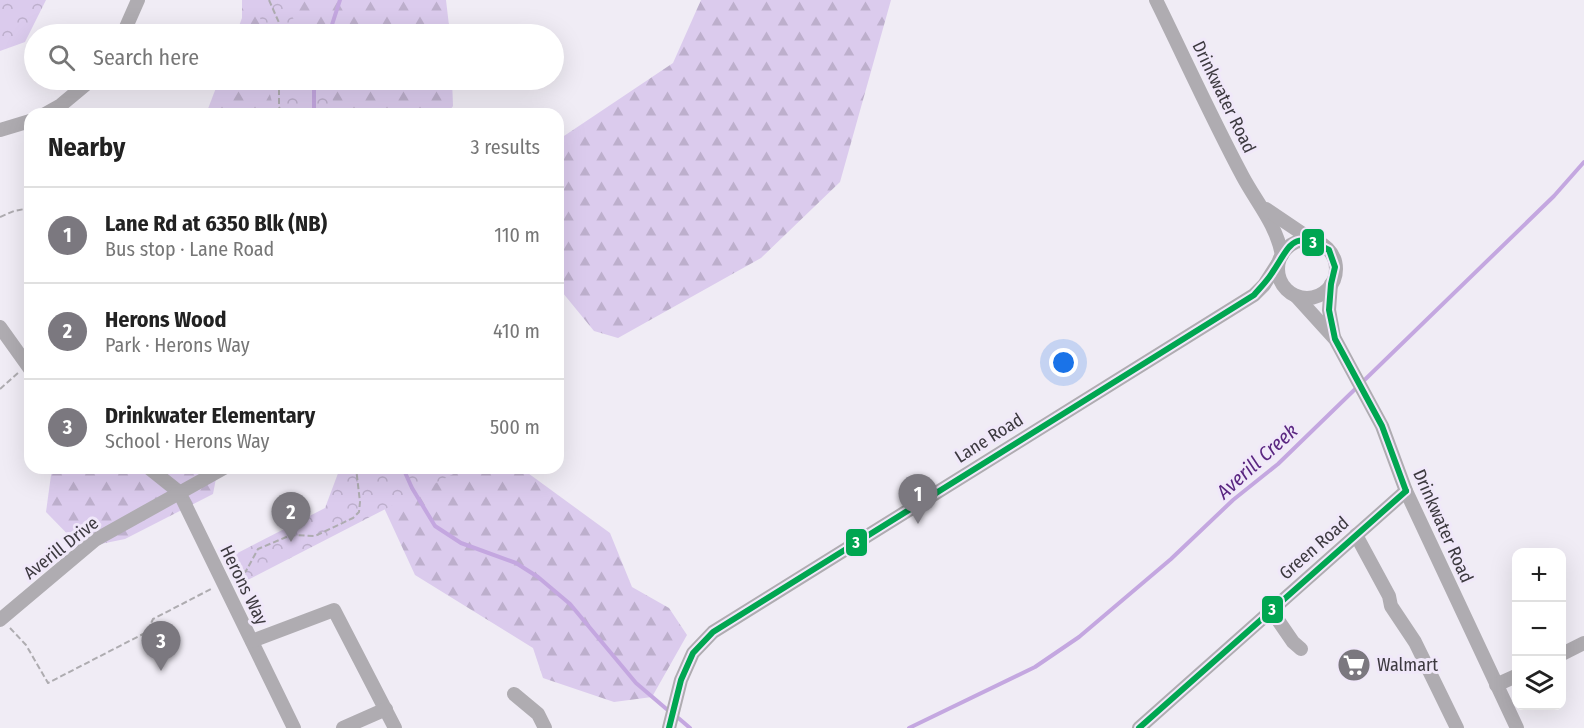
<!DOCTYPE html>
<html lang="en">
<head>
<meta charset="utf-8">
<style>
  body { margin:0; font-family:"Fira Sans Condensed",sans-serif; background:#f2f2f2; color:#222 }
  .controls { position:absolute; right:18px; bottom:18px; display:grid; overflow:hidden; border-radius:12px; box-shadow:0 6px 24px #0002 }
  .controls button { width:54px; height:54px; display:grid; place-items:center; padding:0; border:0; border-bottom:2px solid #e0e0e0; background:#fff; color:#222; font:30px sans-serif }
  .you { position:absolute; left:1064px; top:363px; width:21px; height:21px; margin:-15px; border:4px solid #fff; border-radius:50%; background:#1a73e8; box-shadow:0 0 0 9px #1a73e833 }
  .badge { display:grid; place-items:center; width:39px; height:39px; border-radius:50%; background:#7b787f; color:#fff; font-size:20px; font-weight:700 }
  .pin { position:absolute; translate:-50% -50px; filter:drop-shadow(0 2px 3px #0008) }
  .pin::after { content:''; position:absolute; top:32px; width:21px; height:18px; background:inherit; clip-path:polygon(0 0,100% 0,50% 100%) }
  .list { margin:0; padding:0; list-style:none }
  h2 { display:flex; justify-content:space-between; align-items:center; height:78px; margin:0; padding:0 24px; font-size:26px }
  h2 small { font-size:20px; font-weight:400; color:#767676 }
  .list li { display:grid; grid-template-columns:39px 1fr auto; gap:18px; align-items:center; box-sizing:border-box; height:96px; padding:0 24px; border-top:2px solid #e0e0e0 }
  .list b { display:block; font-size:22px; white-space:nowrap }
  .list p { margin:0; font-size:20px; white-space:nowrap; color:#767676 }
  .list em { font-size:20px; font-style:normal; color:#767676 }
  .icon { flex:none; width:33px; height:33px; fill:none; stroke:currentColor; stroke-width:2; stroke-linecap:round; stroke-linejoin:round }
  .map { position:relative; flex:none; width:1584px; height:728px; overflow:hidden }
  .search { position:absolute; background:#fff; box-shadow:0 6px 24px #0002; left:24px; top:24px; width:540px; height:66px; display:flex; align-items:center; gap:15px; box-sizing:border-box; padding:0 21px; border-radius:33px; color:#767676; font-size:22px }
  .panel { position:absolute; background:#fff; box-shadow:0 6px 24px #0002; left:24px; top:108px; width:540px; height:366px; border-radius:18px }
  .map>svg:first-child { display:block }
</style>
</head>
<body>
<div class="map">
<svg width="1584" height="728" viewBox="0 0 1584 728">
  <defs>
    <pattern id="forest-firs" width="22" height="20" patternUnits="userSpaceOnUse" patternTransform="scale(1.5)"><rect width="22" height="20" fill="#dbcbed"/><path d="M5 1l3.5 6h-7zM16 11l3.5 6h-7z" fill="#bdafcc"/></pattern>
    <pattern id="park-crowns" width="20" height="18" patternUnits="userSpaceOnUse" patternTransform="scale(1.5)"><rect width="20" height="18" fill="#dbcbed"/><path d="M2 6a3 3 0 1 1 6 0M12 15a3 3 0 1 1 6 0" fill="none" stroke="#bdafcc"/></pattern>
  </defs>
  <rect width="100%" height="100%" fill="#f0ecf5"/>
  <g fill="url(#forest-firs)">
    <path d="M242,0H446L450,34H236L242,18Z"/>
    <path d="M701,0H891L840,182L761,258L618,338L594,331L558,287V140L673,63Z"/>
    <path d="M219,80H452L453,106L447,114H206Z"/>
    <path d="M52,468H218L213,494L125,539L81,548L46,512Z"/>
    <path d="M373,468H521L610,533L632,587L669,608L687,635L652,697L614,702L543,678L533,648L415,575L379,497Z"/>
  </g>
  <g fill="url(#park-crowns)">
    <path d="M0,0H46L25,42L0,51Z"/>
    <path d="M251,0H284L301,34H268Z"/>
    <path d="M266,80H323L339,114H277L274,109Z"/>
    <path d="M340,468H465L238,585L224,560L325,508Z"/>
  </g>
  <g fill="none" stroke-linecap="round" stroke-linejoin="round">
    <g stroke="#c4a7e0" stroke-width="4">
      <path d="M329,34L340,0"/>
      <path d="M314,114V80"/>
      <path d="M403,468L412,488L435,526L461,543L516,563L538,577L570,604L636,683L670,712"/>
      <path d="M676,716L690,728"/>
      <path d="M909,728L1035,667L1079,637L1171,559L1233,500L1278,464L1554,196L1584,162"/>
    </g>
    <g stroke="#aeacb0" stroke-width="2" stroke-dasharray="6 3" stroke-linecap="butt">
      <path d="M269,0L280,25V34"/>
      <path d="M279,80V107L282,114"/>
      <path d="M0,217L14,211L30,208"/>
      <path d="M0,389L18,373"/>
      <path d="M235,577L246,571L258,549L291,535L315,536L353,518L359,512L360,502L356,468"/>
      <path d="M10,628L26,645L48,683L147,632L153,619L211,589"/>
    </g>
    <g stroke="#afacb1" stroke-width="14">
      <path d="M1156,0C1185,59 1212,119 1243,177C1257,203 1276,224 1282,255"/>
      <path d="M123,34L138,0"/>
      <path d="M45,114L61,105L91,80"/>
      <path d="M0,130L30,121"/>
      <path d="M1266,209L1312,240"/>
      <circle cx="1307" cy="269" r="29"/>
      <path d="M1331,284L1329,310L1334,337"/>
      <path d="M1296,296L1335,339L1382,426L1406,491L1517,728"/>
      <path d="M0,327L30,369"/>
      <path d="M149,468L179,492L294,728"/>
      <path d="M1356,535L1389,596L1391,606L1415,642L1457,728"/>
      <path d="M1271,610L1293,642L1301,649"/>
      <path d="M0,620L95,540L224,468"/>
      <path d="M252,641L334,610L395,728"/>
      <path d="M1562,654L1584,643"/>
      <path d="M1496,685L1516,676"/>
      <path d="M514,694L538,714L545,728"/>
      <path d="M343,728L386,709"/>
      <path d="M669,728L681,680L693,653L713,632L1254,295L1264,285L1278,263"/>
      <path d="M1139,728L1406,491"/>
    </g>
    <defs>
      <g id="bus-1">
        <path d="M669,728L681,680L693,653L713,632L1254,295C1260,288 1267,281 1272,273C1291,245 1291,229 1329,250L1335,267L1331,284L1329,310L1335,339L1382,426L1406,491"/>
        <path d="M1139,728L1406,491"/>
      </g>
    </defs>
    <use href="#bus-1" stroke="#f0e8f9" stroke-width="10"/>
    <use href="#bus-1" stroke="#00a651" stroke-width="6"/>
  </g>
  <defs>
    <symbol id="supermarket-disc" viewBox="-11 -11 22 22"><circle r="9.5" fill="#7b787f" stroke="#f0e8f9"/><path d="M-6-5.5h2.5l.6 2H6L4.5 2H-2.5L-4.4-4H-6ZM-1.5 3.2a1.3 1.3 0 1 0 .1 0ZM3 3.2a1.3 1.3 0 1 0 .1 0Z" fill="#fff"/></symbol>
  </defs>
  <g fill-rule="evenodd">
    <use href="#supermarket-disc" x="1335" y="646" width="38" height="38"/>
  </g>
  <g text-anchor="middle" stroke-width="6" stroke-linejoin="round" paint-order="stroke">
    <g font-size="18" fill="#3c393f" stroke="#f0e8f9">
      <text transform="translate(1224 97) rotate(64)" y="6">Drinkwater Road</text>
      <text transform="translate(989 438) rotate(-32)" y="6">Lane Road</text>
      <text transform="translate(1443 526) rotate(66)" y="6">Drinkwater Road</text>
      <text transform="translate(61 548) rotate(-38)" y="6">Averill Drive</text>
      <text transform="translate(1314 548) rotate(-41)" y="6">Green Road</text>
      <text transform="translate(244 585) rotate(64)" y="6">Herons Way</text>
    </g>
    <g font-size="18" fill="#3c393f" stroke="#f0e8f9" text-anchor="start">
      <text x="1377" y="671">Walmart</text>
    </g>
    <g font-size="20" font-style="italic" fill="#5a2681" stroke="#f0e8f9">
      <text transform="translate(1257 461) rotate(-42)" y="7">Averill Creek</text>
    </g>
  </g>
  <g stroke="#f0e8f9" stroke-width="2">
    <rect x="1301" y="228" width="24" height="29" rx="6" fill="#00a651"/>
    <rect x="845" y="528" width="23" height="29" rx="6" fill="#00a651"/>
    <rect x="1261" y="595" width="23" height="29" rx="6" fill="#00a651"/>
  </g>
  <g font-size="16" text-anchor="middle" font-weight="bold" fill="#fff">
    <text x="1313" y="248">3</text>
    <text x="856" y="548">3</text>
    <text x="1272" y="615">3</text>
  </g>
</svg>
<div class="controls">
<button>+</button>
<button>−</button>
<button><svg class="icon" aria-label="layers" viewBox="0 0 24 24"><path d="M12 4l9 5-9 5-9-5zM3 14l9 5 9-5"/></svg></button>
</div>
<div class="you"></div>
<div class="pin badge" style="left:918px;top:524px">1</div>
<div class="pin badge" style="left:291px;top:542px">2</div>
<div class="pin badge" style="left:161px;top:671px">3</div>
<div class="search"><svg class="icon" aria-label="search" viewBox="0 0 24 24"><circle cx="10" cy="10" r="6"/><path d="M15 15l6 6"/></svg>Search here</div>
<section class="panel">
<h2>Nearby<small>3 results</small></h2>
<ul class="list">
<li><span class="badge">1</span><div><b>Lane Rd at 6350 Blk (NB)</b><p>Bus stop · Lane Road</p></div><em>110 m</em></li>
<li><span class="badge">2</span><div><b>Herons Wood</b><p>Park · Herons Way</p></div><em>410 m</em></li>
<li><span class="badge">3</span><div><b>Drinkwater Elementary</b><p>School · Herons Way</p></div><em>500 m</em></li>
</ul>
</section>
</div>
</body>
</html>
